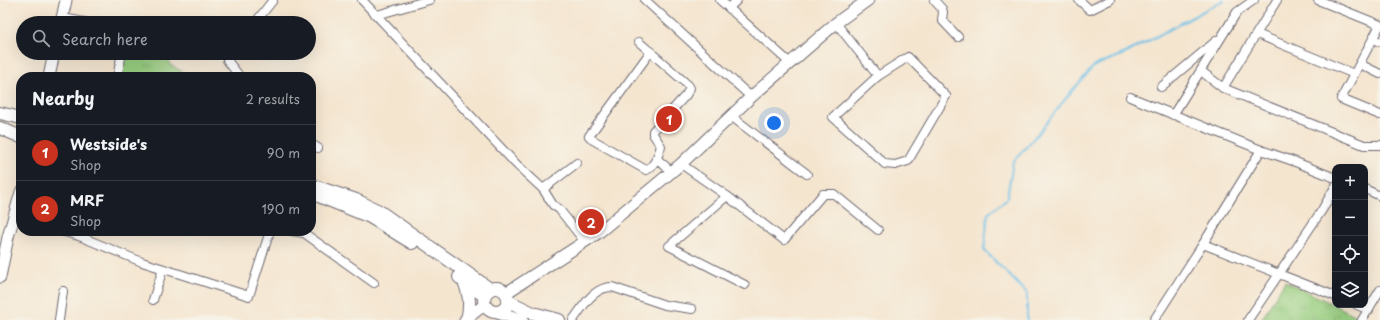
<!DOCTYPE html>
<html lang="en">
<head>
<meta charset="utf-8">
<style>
  body { margin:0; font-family:"Playpen Sans",sans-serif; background:#242831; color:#f1f3f6 }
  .controls { position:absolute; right:12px; bottom:12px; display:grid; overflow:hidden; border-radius:8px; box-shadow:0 4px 16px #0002 }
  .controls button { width:36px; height:36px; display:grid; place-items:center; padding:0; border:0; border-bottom:1px solid #363941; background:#171b24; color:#f1f3f6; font:20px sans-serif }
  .you { position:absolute; left:774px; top:123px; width:14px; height:14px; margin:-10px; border:3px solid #fff; border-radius:50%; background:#1a73e8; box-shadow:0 0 0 6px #1a73e833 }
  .badge { display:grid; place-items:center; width:26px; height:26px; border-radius:50%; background:#c8321e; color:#fff; font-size:13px; font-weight:700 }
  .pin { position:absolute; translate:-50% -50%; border:2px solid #fff; box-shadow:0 1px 4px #0006 }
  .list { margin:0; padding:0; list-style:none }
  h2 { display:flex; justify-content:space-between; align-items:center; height:52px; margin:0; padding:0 16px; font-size:17px }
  h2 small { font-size:13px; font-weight:400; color:#9ea1a6 }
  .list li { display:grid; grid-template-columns:26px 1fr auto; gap:12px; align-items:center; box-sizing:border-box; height:56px; padding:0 16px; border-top:1px solid #363941 }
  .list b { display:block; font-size:15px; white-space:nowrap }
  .list p { margin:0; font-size:13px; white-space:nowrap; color:#9ea1a6 }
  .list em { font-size:13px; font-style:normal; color:#9ea1a6 }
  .icon { flex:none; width:22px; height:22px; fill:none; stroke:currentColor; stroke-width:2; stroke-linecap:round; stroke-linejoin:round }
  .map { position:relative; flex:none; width:1380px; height:320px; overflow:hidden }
  .search { position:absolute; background:#171b24; box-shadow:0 4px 16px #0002; left:16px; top:16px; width:300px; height:44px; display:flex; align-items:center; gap:10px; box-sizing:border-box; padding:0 14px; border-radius:22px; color:#9ea1a6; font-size:15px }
  .panel { position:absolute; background:#171b24; box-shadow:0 4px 16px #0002; left:16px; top:72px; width:300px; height:164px; border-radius:16px }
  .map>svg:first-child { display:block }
</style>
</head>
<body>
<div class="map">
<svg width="1380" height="320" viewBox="0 0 1380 320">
  <defs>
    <pattern id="park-tufts" width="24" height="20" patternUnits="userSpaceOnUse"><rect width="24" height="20" fill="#98ce80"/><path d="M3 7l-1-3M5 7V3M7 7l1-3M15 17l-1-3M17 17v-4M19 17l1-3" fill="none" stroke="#83b170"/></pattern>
  </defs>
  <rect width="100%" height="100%" fill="#f7f3e8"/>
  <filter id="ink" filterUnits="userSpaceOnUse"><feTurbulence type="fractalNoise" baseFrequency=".025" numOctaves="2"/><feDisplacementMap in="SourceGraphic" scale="8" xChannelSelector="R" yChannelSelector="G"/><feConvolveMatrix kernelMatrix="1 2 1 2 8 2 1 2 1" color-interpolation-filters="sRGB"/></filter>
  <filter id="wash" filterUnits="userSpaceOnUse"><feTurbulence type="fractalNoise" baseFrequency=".012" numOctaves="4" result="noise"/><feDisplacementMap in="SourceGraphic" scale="16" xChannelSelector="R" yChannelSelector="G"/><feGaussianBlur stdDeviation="0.9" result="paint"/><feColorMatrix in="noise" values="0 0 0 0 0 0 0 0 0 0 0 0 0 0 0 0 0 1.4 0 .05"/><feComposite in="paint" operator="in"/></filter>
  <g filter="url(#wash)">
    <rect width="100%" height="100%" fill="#f4e5cf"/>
    <g fill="url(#park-tufts)" stroke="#5d785e">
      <path d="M125,53H171L169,64L192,77H120Z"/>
      <path d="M1285,281L1357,316L1354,320H1261Z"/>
    </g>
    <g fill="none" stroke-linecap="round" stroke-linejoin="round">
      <path stroke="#6bc0e8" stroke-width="2" d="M1027,320V293L984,250L988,214L1007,198L1013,162L1041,130L1070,93L1094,66L1126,53L1224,0"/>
    </g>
  </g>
  <g filter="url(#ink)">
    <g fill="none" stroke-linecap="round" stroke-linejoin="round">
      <defs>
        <g id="street">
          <path d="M362,0L517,165L543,189L553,205L559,209L585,242"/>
          <path d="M645,0L751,97"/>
          <path d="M720,0L790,63"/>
          <path d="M934,0L942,9L943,12L942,20L958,37"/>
          <path d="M1079,0L1090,10L1110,0"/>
          <path d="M1318,0L1380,25"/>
          <path d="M729,8L737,0"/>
          <path d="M377,15L429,0"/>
          <path d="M63,18L89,23"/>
          <path d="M255,23L273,0"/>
          <path d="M836,23L878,76"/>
          <path d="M1380,25L1341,99L1380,115"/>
          <path d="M1257,34L1354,74"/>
          <path d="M1373,39L1380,42"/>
          <path d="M639,42L688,85L690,88L686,95L653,131V134L661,146C659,154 654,167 646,170L593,140L589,136L651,51"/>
          <path d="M232,53L227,60L240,77"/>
          <path d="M908,57L946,96L908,161L895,165L885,164L833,117L878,76Z"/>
          <path d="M1360,64L1380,74"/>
          <path d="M1201,71L1223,88L1364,145H1380"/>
          <path d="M117,77L122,53"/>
          <path d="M1161,87L1216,41"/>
          <path d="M1223,88L1277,0"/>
          <path d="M1130,97L1261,150L1203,244L1154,320"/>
          <path d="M1173,115L1237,12L1254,0"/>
          <path d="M731,116L807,174"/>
          <path d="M311,144L318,148"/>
          <path d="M1261,150L1293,161L1335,178"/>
          <path d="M656,158L672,172"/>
          <path d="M681,164L727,196L784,240L823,194H834L878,230"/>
          <path d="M543,189L577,163"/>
          <path d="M1365,189L1380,196"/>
          <path d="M727,196L669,246L745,285"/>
          <path d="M61,231L79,236L80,231"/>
          <path d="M292,231L304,233L374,283"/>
          <path d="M79,236L142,262L249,296L270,231"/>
          <path d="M1203,244L1335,296"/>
          <path d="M153,300L163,269"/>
          <path d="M1357,305L1369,310"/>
          <path d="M59,320L63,291"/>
          <path d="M573,320C583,307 593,287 612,287L665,305L692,309"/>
          <path d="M1248,320L1322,210L1335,187"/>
          <path d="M1362,320L1380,290"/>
        </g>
        <g id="secondary">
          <path d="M61,23L66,0"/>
          <path d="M49,77L54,53"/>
          <path d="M0,277L8,237L21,192"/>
          <path d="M506,293L598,233L681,164L751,97L836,23L868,0"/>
          <path d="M465,320L484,305"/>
        </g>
        <g id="primary">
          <path d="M0,113L21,118"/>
          <path d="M0,128L21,137"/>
          <path d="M311,185L356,200L379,211L490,289"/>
          <path d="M316,195L370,217L412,243"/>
          <path d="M459,277L474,289L484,295"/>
          <path d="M464,281C469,294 471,305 467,319"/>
          <circle cx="496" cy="300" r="12"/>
          <path d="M508,301L533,313L559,320"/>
          <path d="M496,312L522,320"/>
        </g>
      </defs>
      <use href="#street" stroke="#6c666f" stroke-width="10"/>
      <use href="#secondary" stroke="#6c666f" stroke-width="13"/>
      <use href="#primary" stroke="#6c666f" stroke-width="14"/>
      <use href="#street" stroke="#fff" stroke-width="8"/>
      <use href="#secondary" stroke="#fff" stroke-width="11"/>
      <use href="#primary" stroke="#fff" stroke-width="12"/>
    </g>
  </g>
</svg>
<div class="controls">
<button>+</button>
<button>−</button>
<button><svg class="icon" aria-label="locate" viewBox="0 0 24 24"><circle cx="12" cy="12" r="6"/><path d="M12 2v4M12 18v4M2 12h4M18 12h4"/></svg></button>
<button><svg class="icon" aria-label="layers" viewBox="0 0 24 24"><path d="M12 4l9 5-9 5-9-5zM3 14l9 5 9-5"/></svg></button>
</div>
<div class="you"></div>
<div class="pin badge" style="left:669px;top:119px">1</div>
<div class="pin badge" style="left:591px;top:222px">2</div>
<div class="search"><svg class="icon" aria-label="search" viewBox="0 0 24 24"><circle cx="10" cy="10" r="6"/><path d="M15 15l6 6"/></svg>Search here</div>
<section class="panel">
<h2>Nearby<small>2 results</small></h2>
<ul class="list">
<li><span class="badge">1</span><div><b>Westside's</b><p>Shop</p></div><em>90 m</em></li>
<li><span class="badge">2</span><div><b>MRF</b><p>Shop</p></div><em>190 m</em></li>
</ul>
</section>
</div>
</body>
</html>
